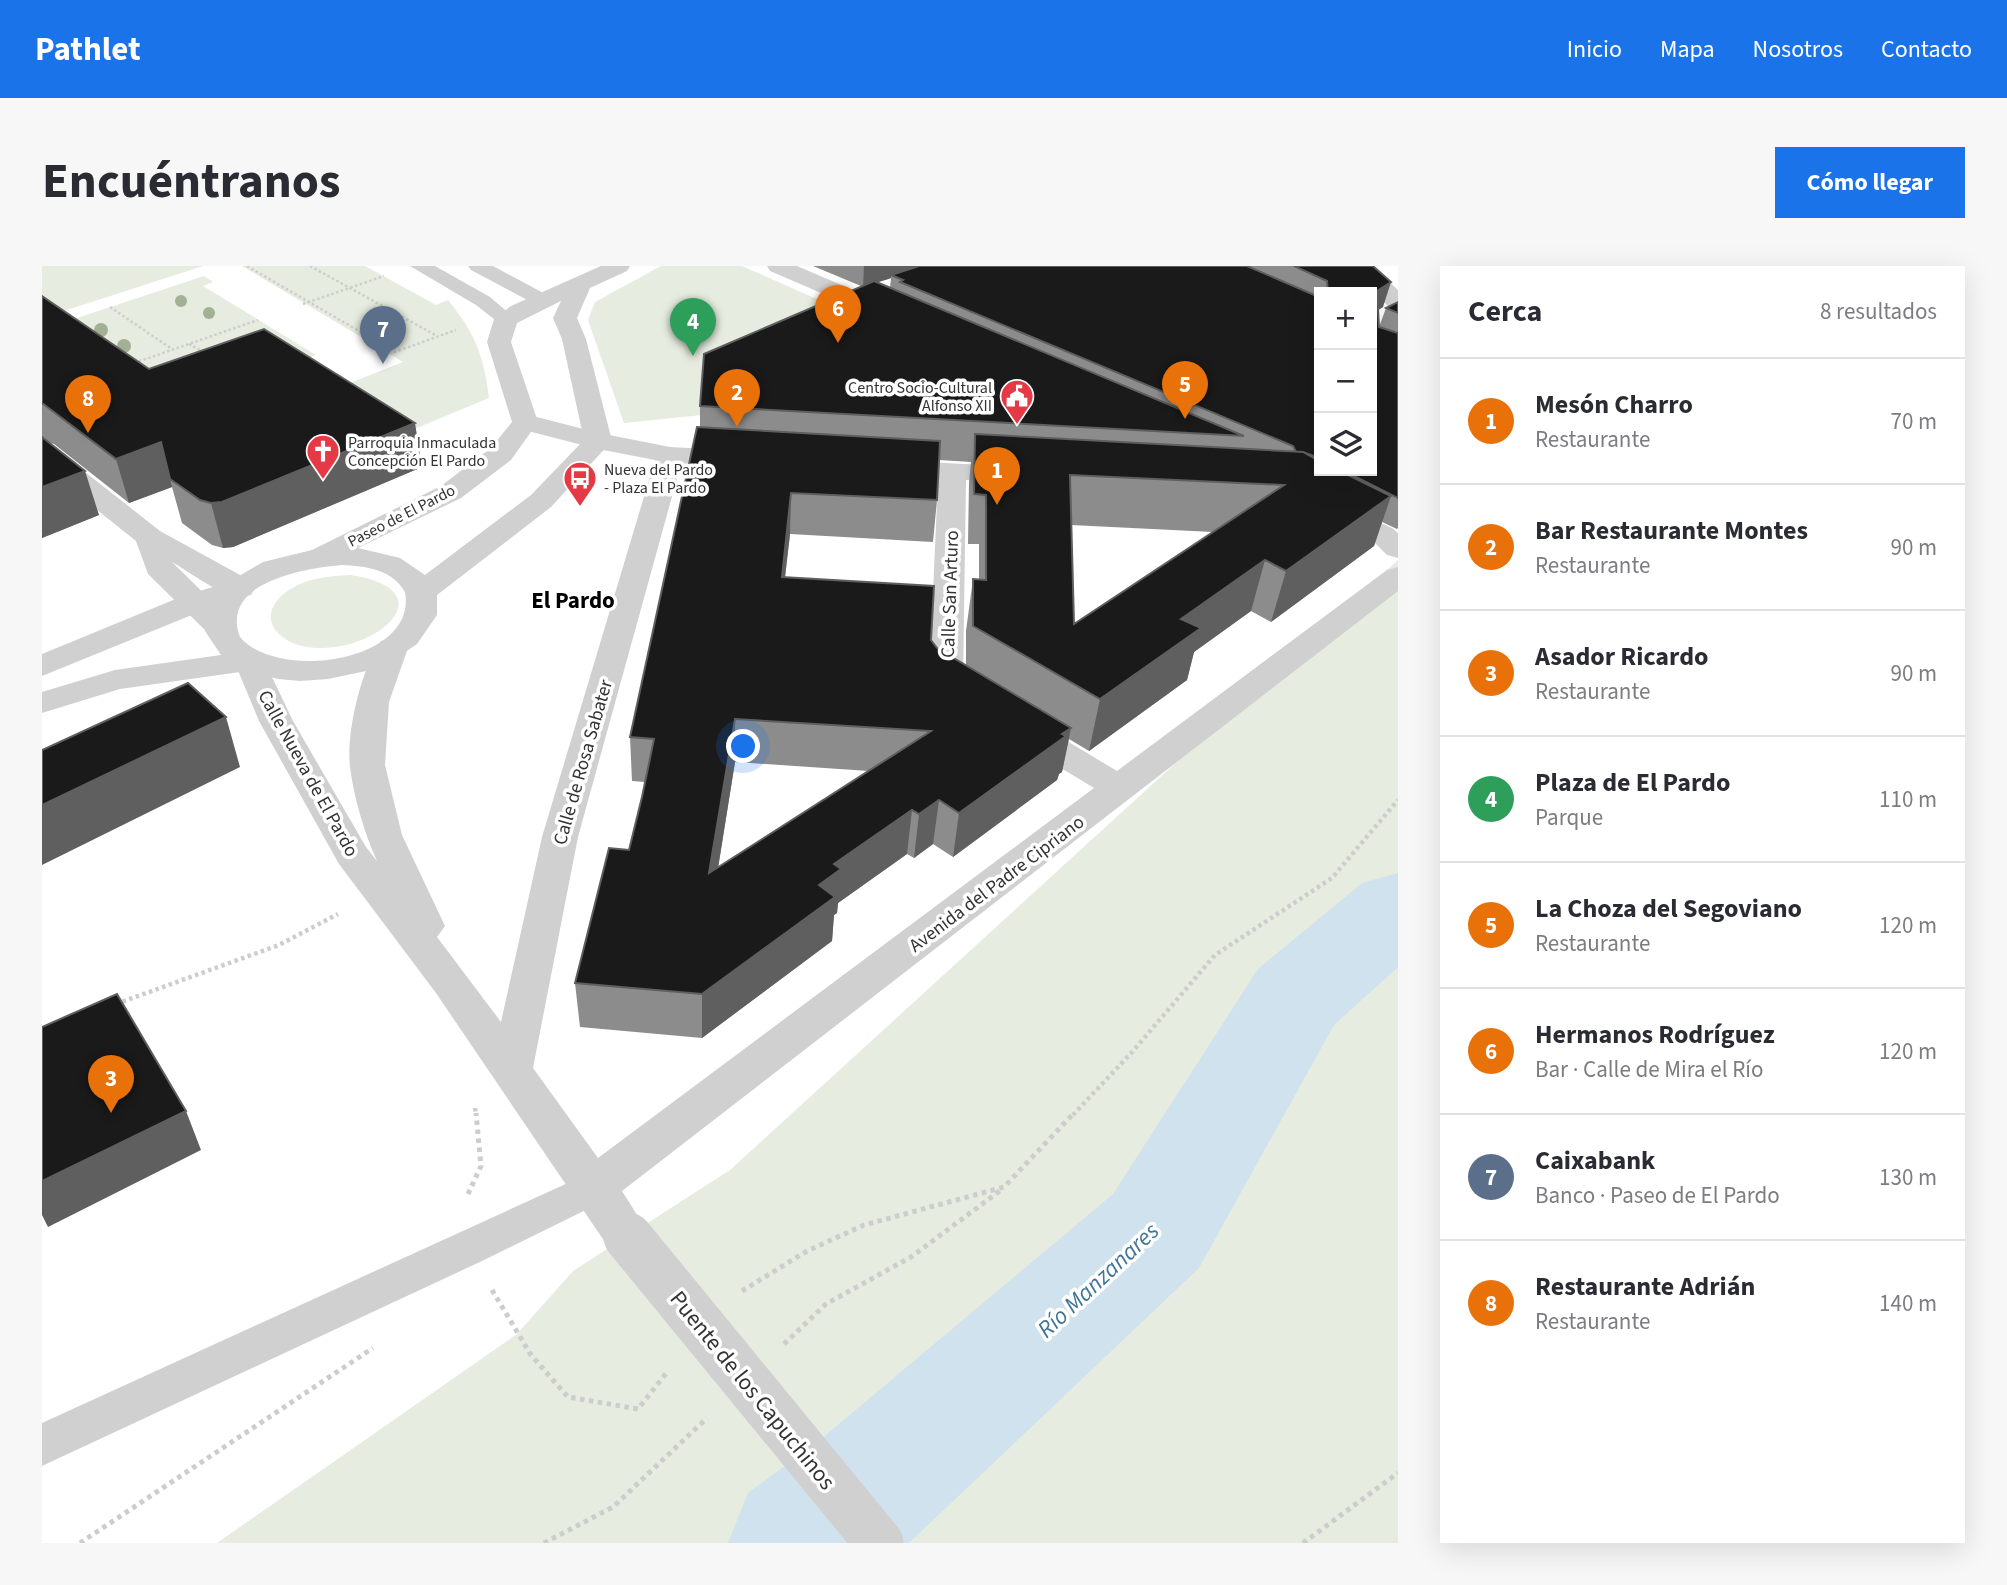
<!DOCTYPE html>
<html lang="es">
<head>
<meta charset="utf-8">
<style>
  body { margin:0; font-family:"Source Sans 3",sans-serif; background:#f7f7f7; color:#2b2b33 }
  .controls { position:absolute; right:21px; top:21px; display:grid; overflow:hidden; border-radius:0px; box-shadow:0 7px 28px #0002 }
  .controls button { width:63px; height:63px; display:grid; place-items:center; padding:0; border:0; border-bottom:2px solid #e1e1e2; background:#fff; color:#2b2b33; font:35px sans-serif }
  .you { position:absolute; left:702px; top:481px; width:24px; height:24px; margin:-18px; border:5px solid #fff; border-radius:50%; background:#1a73e8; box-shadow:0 0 0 10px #1a73e833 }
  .badge { display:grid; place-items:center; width:46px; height:46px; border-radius:50%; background:#1a73e8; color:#fff; font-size:23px; font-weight:700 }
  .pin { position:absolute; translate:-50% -58px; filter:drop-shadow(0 2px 4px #0008) }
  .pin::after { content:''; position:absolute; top:37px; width:24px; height:21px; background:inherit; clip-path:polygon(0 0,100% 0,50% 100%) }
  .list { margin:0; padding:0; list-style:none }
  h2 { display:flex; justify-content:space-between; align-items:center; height:91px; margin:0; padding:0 28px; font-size:30px }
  h2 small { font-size:23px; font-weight:400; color:#7c7c81 }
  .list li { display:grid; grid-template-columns:46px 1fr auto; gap:21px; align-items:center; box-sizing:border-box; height:126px; padding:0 28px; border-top:2px solid #e1e1e2 }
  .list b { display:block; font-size:26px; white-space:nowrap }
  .list p { margin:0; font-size:23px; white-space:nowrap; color:#7c7c81 }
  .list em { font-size:23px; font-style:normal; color:#7c7c81 }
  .icon { flex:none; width:38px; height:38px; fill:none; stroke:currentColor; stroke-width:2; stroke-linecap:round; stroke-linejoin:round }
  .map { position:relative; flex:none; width:1356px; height:1277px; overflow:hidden; border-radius:0px }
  header { display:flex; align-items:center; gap:42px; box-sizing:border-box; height:98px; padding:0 35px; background:#1a73e8; color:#fff }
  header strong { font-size:33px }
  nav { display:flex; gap:38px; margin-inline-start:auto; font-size:24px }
  .intro { display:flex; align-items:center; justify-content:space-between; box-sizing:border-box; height:168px; padding:0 42px }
  h1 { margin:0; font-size:49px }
  .button { padding:18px 32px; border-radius:0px; background:#1a73e8; color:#fff; font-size:24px; font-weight:700 }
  main { display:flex; gap:42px; padding:0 42px }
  aside { flex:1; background:#fff; border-radius:0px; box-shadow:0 7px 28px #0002 }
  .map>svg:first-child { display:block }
</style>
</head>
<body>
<header>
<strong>Pathlet</strong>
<nav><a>Inicio</a><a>Mapa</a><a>Nosotros</a><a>Contacto</a></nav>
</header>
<div class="intro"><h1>Encuéntranos</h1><a class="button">Cómo llegar</a></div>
<main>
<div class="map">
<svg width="1356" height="1277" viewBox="0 0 1356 1277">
  <rect width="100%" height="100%" fill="#fff"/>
  <g fill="#e6ecdf">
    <path d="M0,0H161L0,52Z"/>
    <path d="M200,0H323L394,39L406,34C433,67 442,90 447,132L341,176L255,138L361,96Z"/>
    <path d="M619,0H700L824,55L660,149L582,157L546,54L553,36Z"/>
    <path d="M162,10L171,16L161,20L274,89L119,146L2,63Z"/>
    <path d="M1356,294V1277H175L475,1068L531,1005L688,904Z"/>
    <path d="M309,309C409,325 330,391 265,381C231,375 213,347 247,324C265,312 287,310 309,309Z"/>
  </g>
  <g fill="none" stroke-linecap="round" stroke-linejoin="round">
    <path fill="#cfe2ee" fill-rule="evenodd" d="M1356,607V701L1292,759L1157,1002L867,1277H686L706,1227L779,1173L1071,928L1216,703L1320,617Z"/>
    <g stroke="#cdcdcd" stroke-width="2.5" stroke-dasharray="2.5 2.5" stroke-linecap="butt">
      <path d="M205,0L353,86L414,64"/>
      <path d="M268,0L395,70"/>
      <path d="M261,38L342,10"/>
      <path d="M68,41L130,83"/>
      <path d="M147,78L163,87"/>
      <path d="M92,97L216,54"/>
    </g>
    <g stroke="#cdcdcd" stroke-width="4.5" stroke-dasharray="3.5 3.5" stroke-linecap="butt">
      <path d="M74,738L237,679L296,648"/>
      <path d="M433,842L434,849"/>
      <path d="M1031,849L1091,785L1173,689L1290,612L1356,534"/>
    </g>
    <g stroke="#cdcdcd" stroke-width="5" stroke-dasharray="4.5 4.5" stroke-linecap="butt">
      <path d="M426,928L439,900L434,847"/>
      <path d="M450,1024L489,1089L526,1131L596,1143L626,1105"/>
      <path d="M700,1025L765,985L822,959L962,921L1032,847"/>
      <path d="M742,1078L784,1038L869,991L959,924"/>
      <path d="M38,1277L331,1082"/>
      <path d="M502,1277L571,1241L665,1152"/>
      <path d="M1261,1277L1356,1207"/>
    </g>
    <g fill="#d0d0d0" fill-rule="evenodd">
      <path d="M368,0H393L448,31L474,53L471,57H457L434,39Z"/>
      <path d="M426,0H451L505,29L508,33L505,37H491L429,4Z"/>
      <path d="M550,906L564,910L570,922L564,934L440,995L0,1200V1157Z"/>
    </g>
    <g fill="#d0d0d0" fill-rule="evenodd">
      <path d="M725,0H755L858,44L862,49L858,54L850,56L842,54L728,5Z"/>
      <path d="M1306,0H1330L1356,24V44L1348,42Z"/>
      <path d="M483,148L557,167L628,181L701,185L711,187L715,193L711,199L701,201L639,198L536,571L491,802L556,892L1052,522L966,470L961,462L966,454L978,451L990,454L1075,505L1345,304L1356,301V325L580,925L609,971L603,985L586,991L569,985L394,727L297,598L217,455L192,395L197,388L208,385L219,388L251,455L324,581L335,595C322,566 312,532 308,501C304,467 319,403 339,375L350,372L361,375L366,382L347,436L343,499L360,569L403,660L395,671L459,756L500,571L613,194L556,183L474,162L470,156L474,150Z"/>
      <path d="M0,178L10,180L118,265L209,315L213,322L209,329C183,335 153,309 130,296L189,354L194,361L189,368L178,371L167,368L106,308L94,275L0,200Z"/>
      <path d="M845,194L980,201L990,203L994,209L990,215L980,217L924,214L921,413L936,421L941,428L936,435C918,440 898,433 887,417L896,213L835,208L831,202L835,196Z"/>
      <path d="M1291,235L1350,262L1356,267V292L1345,289L1330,274L1281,250L1277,244L1281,238Z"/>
    </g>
    <path fill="#d0d0d0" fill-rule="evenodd" d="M559,0H588L585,5L548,22L535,52L544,73L570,175L509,241L395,329V349L375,378L350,395L324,405L286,413L258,415L236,413L205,405L78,423L0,447V426L73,404L179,389L163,365L167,342L0,410V388L141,330L187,316L221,296L270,284L399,220L449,182L470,156L445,76L452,53L469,40ZM519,35L511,52L520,73L542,174L489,229L383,309L358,292L316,282L419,232L469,194L496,156L469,76L475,57ZM300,299C323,300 350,303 363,326C376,396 235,416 198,371C177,316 264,302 300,299Z"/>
    <path stroke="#d0d0d0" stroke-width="49" d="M586,971L837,1277"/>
  </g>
  <g fill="#a2b095">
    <circle cx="139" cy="35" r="6"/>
    <circle cx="167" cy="47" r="6"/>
    <circle cx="59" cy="64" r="7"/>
    <circle cx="82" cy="80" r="7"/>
  </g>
  <g fill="#8c8c8c" fill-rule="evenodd">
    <path d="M771,0H1331L1341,41L1336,44L1337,61L1344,42L1356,36V262L1355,263L1340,256L1332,280L1229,356L1209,345L1152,386L1145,414L1047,485L1027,473L1020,506L1017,508L1015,514L911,591L891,578L872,592L865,588L796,637L795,647L792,649L790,675L660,772L538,761L533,717L587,584L603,516L590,515L588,471L658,161V140L819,20ZM849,12L848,22L836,16L847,13ZM1277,26H1330V205H1277ZM897,194L929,196L927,217L926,278H937V314L931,313L924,365V399L895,382L889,374L743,311L748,268L891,276L895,234ZM1029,259L1171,266L1032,358ZM693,496L827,505L676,602Z"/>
    <path d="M0,30L107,103L380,201L191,281L181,282L170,279L140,257L130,221L87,237L12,178L8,177L57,249L0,272Z"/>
  </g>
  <g fill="#5f5f5f">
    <path d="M822,0H885L849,9V12L821,21Z"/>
    <path d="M1349,16L1341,41L1330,48L1335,25Z"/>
    <path d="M373,157L380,201L191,281L181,282L169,237Z"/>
    <path d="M119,176L130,221L87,237L74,193Z"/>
    <path d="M43,205L57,249L0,272V221Z"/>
    <path d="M749,227L748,268L738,354L740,311Z"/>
    <path d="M1349,230L1332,280L1229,356L1244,305Z"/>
    <path d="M1223,294L1209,345L1152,386L1145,414L1047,485L1058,433L1139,353Z"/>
    <path d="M184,451L198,501L0,599V539Z"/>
    <path d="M693,453V496L668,652L667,607Z"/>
    <path d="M1029,462L1020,506L1017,508L1015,514L911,591L917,547Z"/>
    <path d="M897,534L891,578L872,592L877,548Z"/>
    <path d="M870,544L865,588L796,637L795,647L792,649L790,675L660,772V728L777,619L792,598Z"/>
    <path d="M144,845L159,884L6,961L0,949V915Z"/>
  </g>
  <g fill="#1a1a1a" stroke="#5f5f5f" stroke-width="2" fill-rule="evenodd">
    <path d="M877,0H1205L1277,31V192L1261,186H1254L1251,180L858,16L861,14L849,9Z"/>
    <path d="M1252,0H1331L1349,16L1335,25L1337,61L1356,67V232L1302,205H1330V26H1286L1285,15Z"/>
    <path d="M832,15L1202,170L658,140L662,88Z"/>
    <path d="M0,30L107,103L222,63L373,157L180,236L169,237L158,234L128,213L119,176L74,193L0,137Z"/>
    <path d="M1356,36V47L1344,42Z"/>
    <path d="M655,161L898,175L895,234L749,227L740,311L892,320L889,374L895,382L1029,462L1020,468L1024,470L917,547L897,534L877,548L870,544L792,598L799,603L777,619L793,631L660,728L533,717L567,582L587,584L600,531L612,473L588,471ZM693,453L889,465L667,607Z"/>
    <path d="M933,168L1261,186L1277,195V205H1298L1349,230L1244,305L1223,294L1139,353L1159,362L1058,433L931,360V313L944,314V229L932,228ZM1028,209L1242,219L1032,358Z"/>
    <path d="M0,171L43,205L0,221Z"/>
    <path d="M146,417L184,451L0,539V484Z"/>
    <path d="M75,728L144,845L0,915V761Z"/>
  </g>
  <defs>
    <symbol id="civic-pin" viewBox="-11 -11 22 30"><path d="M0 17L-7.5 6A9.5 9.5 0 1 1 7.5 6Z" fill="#e63946" stroke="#fff"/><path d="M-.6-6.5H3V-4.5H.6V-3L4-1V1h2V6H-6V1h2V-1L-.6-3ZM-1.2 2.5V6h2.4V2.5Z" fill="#fff"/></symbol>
    <symbol id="church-pin" viewBox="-11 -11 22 30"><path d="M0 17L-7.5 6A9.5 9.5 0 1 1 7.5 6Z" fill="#e63946" stroke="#fff"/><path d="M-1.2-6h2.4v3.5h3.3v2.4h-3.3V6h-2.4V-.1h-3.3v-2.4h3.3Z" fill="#fff"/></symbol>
    <symbol id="bus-pin" viewBox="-11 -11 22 30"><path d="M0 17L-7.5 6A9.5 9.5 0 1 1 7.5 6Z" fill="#e63946" stroke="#fff"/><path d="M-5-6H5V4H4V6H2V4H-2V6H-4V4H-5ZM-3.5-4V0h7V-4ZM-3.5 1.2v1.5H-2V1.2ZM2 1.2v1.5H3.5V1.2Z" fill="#fff"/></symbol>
  </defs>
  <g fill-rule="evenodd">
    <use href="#civic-pin" x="956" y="111" width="38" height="52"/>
    <use href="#church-pin" x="262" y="166" width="38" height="52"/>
    <use href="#bus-pin" x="519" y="193" width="38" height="52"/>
  </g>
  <g text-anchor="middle" stroke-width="7" stroke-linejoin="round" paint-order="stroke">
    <g font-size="16" fill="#333" stroke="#fff" text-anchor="start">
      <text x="950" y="127" text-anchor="end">Centro Socio-Cultural<tspan x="950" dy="18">Alfonso XII</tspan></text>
      <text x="306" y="182">Parroquia Inmaculada<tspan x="306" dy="18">Concepción El Pardo</tspan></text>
      <text x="562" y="209">Nueva del Pardo<tspan x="562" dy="18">- Plaza El Pardo</tspan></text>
    </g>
    <g font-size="16" fill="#333" stroke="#fff">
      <text transform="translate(359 249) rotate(-27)" y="6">Paseo de El Pardo</text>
    </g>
    <g font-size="19" fill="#333" stroke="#fff">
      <text transform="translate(907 328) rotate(-88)" y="7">Calle San Arturo</text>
      <text transform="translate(540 496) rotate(-74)" y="7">Calle de Rosa Sabater</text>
      <text transform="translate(267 507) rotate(61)" y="7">Calle Nueva de El Pardo</text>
      <text transform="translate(954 617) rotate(-37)" y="7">Avenida del Padre Cipriano</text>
    </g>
    <g font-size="23" font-weight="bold" fill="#000" stroke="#fff">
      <text x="531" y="342">El Pardo</text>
    </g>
    <g font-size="23" fill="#333" stroke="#fff">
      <text transform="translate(711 1124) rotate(51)" y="8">Puente de los Capuchinos</text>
    </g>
    <g font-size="24" font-style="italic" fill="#3f7597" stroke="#fff">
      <text transform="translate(1056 1014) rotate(-43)" y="8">Río Manzanares</text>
    </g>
  </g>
</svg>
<div class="controls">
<button>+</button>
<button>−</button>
<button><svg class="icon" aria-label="layers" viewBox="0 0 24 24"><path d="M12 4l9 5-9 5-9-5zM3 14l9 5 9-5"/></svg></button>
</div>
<div class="you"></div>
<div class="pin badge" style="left:955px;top:239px;background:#e8710a">1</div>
<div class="pin badge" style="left:695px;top:161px;background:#e8710a">2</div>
<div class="pin badge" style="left:69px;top:847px;background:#e8710a">3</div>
<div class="pin badge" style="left:651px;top:90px;background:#2e9e5b">4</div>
<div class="pin badge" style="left:1143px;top:153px;background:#e8710a">5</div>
<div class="pin badge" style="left:796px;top:77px;background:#e8710a">6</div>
<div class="pin badge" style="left:341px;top:98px;background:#5c6f8a">7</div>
<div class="pin badge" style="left:46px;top:167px;background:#e8710a">8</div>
</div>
<aside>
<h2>Cerca<small>8 resultados</small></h2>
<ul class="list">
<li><span class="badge" style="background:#e8710a">1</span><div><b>Mesón Charro</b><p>Restaurante</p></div><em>70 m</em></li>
<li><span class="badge" style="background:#e8710a">2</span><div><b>Bar Restaurante Montes</b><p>Restaurante</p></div><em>90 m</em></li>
<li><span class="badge" style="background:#e8710a">3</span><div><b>Asador Ricardo</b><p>Restaurante</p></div><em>90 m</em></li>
<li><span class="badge" style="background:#2e9e5b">4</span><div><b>Plaza de El Pardo</b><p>Parque</p></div><em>110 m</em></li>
<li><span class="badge" style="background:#e8710a">5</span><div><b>La Choza del Segoviano</b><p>Restaurante</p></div><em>120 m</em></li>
<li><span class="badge" style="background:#e8710a">6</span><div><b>Hermanos Rodríguez</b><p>Bar · Calle de Mira el Río</p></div><em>120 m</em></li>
<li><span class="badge" style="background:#5c6f8a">7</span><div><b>Caixabank</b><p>Banco · Paseo de El Pardo</p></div><em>130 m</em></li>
<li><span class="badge" style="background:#e8710a">8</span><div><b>Restaurante Adrián</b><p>Restaurante</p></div><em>140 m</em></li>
</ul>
</aside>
</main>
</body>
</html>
